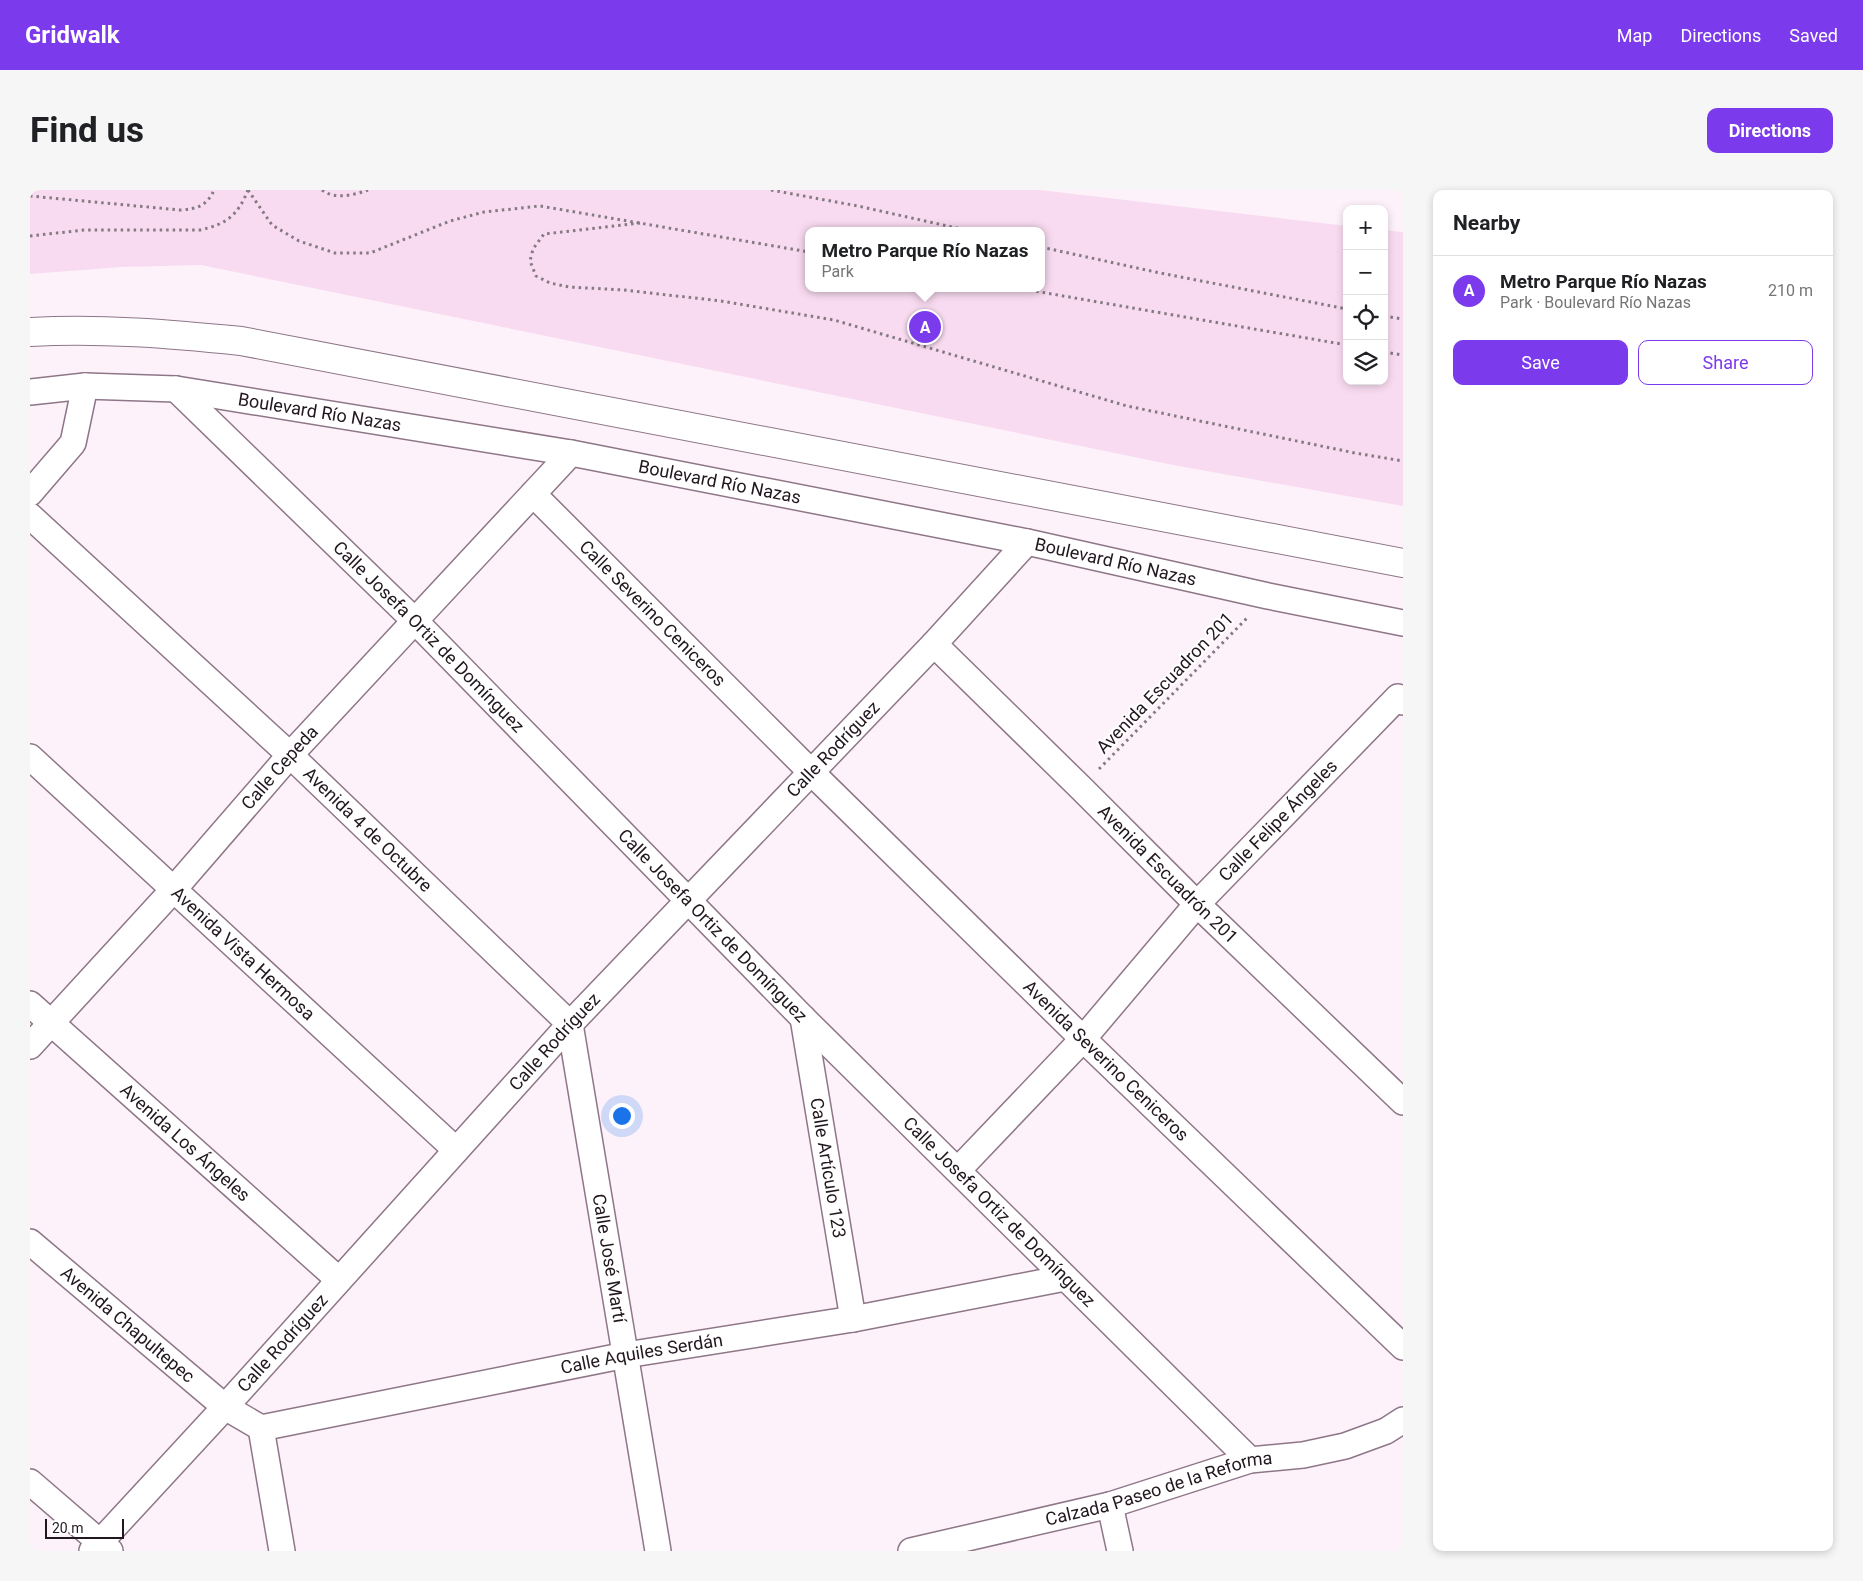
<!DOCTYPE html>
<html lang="en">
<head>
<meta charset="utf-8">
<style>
  body { margin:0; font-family:Roboto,sans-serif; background:#f6f6f6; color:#202124 }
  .controls { position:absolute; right:15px; top:15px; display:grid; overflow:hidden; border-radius:10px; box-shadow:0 2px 8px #0003 }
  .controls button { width:45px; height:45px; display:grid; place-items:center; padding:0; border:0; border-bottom:1px solid #e0e0e0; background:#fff; color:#202124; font:25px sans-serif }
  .scale { position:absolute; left:15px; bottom:12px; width:79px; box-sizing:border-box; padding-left:5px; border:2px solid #21171e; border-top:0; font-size:14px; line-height:18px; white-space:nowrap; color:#21171e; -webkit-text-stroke:4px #fff; paint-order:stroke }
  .you { position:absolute; left:591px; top:925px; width:18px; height:18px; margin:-12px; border:4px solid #fff; border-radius:50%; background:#1a73e8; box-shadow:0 0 0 8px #1a73e833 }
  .badge { display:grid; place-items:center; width:32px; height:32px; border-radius:50%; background:#7c3aed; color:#fff; font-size:16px; font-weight:700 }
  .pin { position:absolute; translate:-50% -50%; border:2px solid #fff; box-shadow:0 1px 5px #0006 }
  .popup { position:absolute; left:775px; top:37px; width:240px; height:65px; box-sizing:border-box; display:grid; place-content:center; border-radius:10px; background:#fff; filter:drop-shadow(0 1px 4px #0005); font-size:16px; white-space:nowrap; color:#757577 }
  .popup b { font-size:19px; color:#202124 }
  .popup::after { content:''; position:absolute; left:50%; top:100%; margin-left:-10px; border:10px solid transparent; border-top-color:#fff }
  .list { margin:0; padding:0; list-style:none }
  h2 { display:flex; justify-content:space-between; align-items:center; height:65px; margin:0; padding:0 20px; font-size:21px }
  h2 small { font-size:16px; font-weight:400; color:#757577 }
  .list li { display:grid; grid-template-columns:32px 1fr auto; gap:15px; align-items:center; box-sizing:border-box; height:70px; padding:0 20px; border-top:1px solid #e0e0e0 }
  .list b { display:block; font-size:19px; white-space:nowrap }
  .list p { margin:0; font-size:16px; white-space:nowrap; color:#757577 }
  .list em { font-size:16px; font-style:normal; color:#757577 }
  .actions { display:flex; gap:10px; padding:15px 20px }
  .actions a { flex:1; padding:11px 0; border:1px solid #7c3aed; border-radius:10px; text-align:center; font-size:18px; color:#7c3aed }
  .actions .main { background:#7c3aed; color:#fff }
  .icon { flex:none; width:28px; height:28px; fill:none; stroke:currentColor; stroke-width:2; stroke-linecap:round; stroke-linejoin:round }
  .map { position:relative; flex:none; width:1373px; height:1361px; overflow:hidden; border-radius:10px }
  header { display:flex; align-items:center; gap:30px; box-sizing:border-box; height:70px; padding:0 25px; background:#7c3aed; color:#fff }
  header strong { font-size:24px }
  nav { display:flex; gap:28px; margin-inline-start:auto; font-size:18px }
  .intro { display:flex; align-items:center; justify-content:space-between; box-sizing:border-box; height:120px; padding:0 30px }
  h1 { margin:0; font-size:35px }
  .button { padding:12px 22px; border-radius:10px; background:#7c3aed; color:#fff; font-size:18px; font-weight:700 }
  main { display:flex; gap:30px; padding:0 30px }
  aside { flex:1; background:#fff; border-radius:10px; box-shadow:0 2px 8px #0003 }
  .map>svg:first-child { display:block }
</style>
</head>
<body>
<header>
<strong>Gridwalk</strong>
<nav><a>Map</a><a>Directions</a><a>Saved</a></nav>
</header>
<div class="intro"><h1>Find us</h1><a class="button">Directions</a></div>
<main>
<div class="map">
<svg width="1373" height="1361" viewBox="0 0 1373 1361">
  <rect width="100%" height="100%" fill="#fdf2fa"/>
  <path fill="#f9dbf1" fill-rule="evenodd" d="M0,0H1010L1317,36V191H1354V40L1373,42V316L1143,275L171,75L92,77L0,84ZM779,41H1011V98H779Z"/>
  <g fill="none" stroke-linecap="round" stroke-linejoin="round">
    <defs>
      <g id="minor">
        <path id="s1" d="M146,199L385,431L773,828L1220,1270"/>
        <path id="s2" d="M0,202L55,196L146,199L541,263L997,352L1238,406L1373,433"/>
        <path d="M0,303L43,253L55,196"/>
        <path id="s3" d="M503,304L781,582L1053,849L1373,1157"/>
        <path id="s4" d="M0,326L260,565L540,834L628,1361"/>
        <path id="s5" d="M904,454L1051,598L1167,714L1373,912"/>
        <path id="s6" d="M0,567L426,960"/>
        <path id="s7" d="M0,814L309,1090"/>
        <path id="s8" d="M773,828L823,1129"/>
        <path id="s9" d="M0,856L144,699L260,565L541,263"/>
        <path id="s10" d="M928,980L1053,849L1167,714L1368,507L1373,512"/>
        <path id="s11" d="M0,1052L195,1217L231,1238L596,1165L823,1129L1035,1088"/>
        <path d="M231,1238L252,1361"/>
        <path d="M0,1292L80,1361"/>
        <path d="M1080,1315L1090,1361"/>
        <path id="s12" d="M62,1361L195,1217L540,834L904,454L997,352"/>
        <path id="s13" d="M881,1361L1080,1315L1220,1270L1273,1265L1315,1256L1356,1241L1373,1230"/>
      </g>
      <path id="primary" d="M0,142C71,138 141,144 211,151L1373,373"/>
    </defs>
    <use href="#minor" stroke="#8e7688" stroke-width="28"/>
    <use href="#primary" stroke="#8e7688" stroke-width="30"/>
    <g stroke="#847a81" stroke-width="3" stroke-dasharray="2.5 4" stroke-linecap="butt">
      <path d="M218,0L242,35L269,51L305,63H340L420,31L454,22L510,16L779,62"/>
      <path d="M292,0C305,10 324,5 338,0"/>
      <path d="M741,0L828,16L940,41"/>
      <path d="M0,6L150,20C167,19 177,16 184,0"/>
      <path d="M610,33L514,44L503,59L500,71L506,86L520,93L539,97L594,100L691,111L804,130L1097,216L1325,263L1373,271"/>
      <path d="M0,46L54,40H170C197,34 208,25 218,0"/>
      <path d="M1011,57L1130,83L1317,119"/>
      <path d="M987,98L1317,155"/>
      <path d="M1354,126L1373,129"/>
      <path d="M1354,162L1373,165"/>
      <path d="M1069,579L1217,428"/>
    </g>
    <use href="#minor" stroke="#fff" stroke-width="25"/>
    <use href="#primary" stroke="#fff" stroke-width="28"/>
  </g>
  <g text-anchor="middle" stroke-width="4" stroke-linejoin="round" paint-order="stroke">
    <g font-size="18" fill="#21171e" stroke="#fff">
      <text dy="6" stroke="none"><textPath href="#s2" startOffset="292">Boulevard Río Nazas</textPath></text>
      <text dy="6" stroke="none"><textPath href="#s2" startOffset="698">Boulevard Río Nazas</textPath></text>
      <text dy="6" stroke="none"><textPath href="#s2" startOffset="1102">Boulevard Río Nazas</textPath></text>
      <text dy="6" stroke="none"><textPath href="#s3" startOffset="169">Calle Severino Ceniceros</textPath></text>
      <text dy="6" stroke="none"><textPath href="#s1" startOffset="354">Calle Josefa Ortiz de Domínguez</textPath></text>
      <text transform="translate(1135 493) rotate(-46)" y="6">Avenida Escuadron 201</text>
      <text dy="6" stroke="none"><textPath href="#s12" startOffset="1092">Calle Rodríguez</textPath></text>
      <text dy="6" stroke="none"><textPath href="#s9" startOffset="374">Calle Cepeda</textPath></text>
      <text dy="6" stroke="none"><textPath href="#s10" startOffset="474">Calle Felipe Ángeles</textPath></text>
      <text dy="6" stroke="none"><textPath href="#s4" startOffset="461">Avenida 4 de Octubre</textPath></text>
      <text dy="6" stroke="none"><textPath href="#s5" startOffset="328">Avenida Escuadrón 201</textPath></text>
      <text dy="6" stroke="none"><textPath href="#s1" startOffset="759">Calle Josefa Ortiz de Domínguez</textPath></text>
      <text dy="6" stroke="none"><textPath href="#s6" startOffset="290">Avenida Vista Hermosa</textPath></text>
      <text dy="6" stroke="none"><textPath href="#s12" startOffset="688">Calle Rodríguez</textPath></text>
      <text dy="6" stroke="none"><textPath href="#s3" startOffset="806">Avenida Severino Ceniceros</textPath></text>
      <text dy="6" stroke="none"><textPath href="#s7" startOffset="208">Avenida Los Ángeles</textPath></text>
      <text dy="6" stroke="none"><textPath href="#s8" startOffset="152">Calle Artículo 123</textPath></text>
      <text dy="6" stroke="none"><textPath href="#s1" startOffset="1164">Calle Josefa Ortiz de Domínguez</textPath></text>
      <text dy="6" stroke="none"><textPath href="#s4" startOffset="979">Calle José Martí</textPath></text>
      <text dy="6" stroke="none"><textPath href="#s11" startOffset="128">Avenida Chapultepec</textPath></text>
      <text dy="6" stroke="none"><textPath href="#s12" startOffset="282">Calle Rodríguez</textPath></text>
      <text dy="6" stroke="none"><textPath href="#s11" startOffset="685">Calle Aquiles Serdán</textPath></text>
      <text dy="6" stroke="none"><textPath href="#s13" startOffset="256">Calzada Paseo de la Reforma</textPath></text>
    </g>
  </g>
</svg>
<div class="controls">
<button>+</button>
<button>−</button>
<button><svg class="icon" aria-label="locate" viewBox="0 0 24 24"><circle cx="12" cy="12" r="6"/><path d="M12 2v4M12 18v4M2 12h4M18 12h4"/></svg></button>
<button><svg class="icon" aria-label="layers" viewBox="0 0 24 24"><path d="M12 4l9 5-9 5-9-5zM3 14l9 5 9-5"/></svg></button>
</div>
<div class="scale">20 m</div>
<div class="you"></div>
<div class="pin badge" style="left:895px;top:137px">A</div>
<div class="popup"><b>Metro Parque Río Nazas</b>Park</div>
</div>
<aside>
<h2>Nearby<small></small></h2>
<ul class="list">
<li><span class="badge">A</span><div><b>Metro Parque Río Nazas</b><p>Park · Boulevard Río Nazas</p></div><em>210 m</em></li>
</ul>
<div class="actions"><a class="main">Save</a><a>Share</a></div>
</aside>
</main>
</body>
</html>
